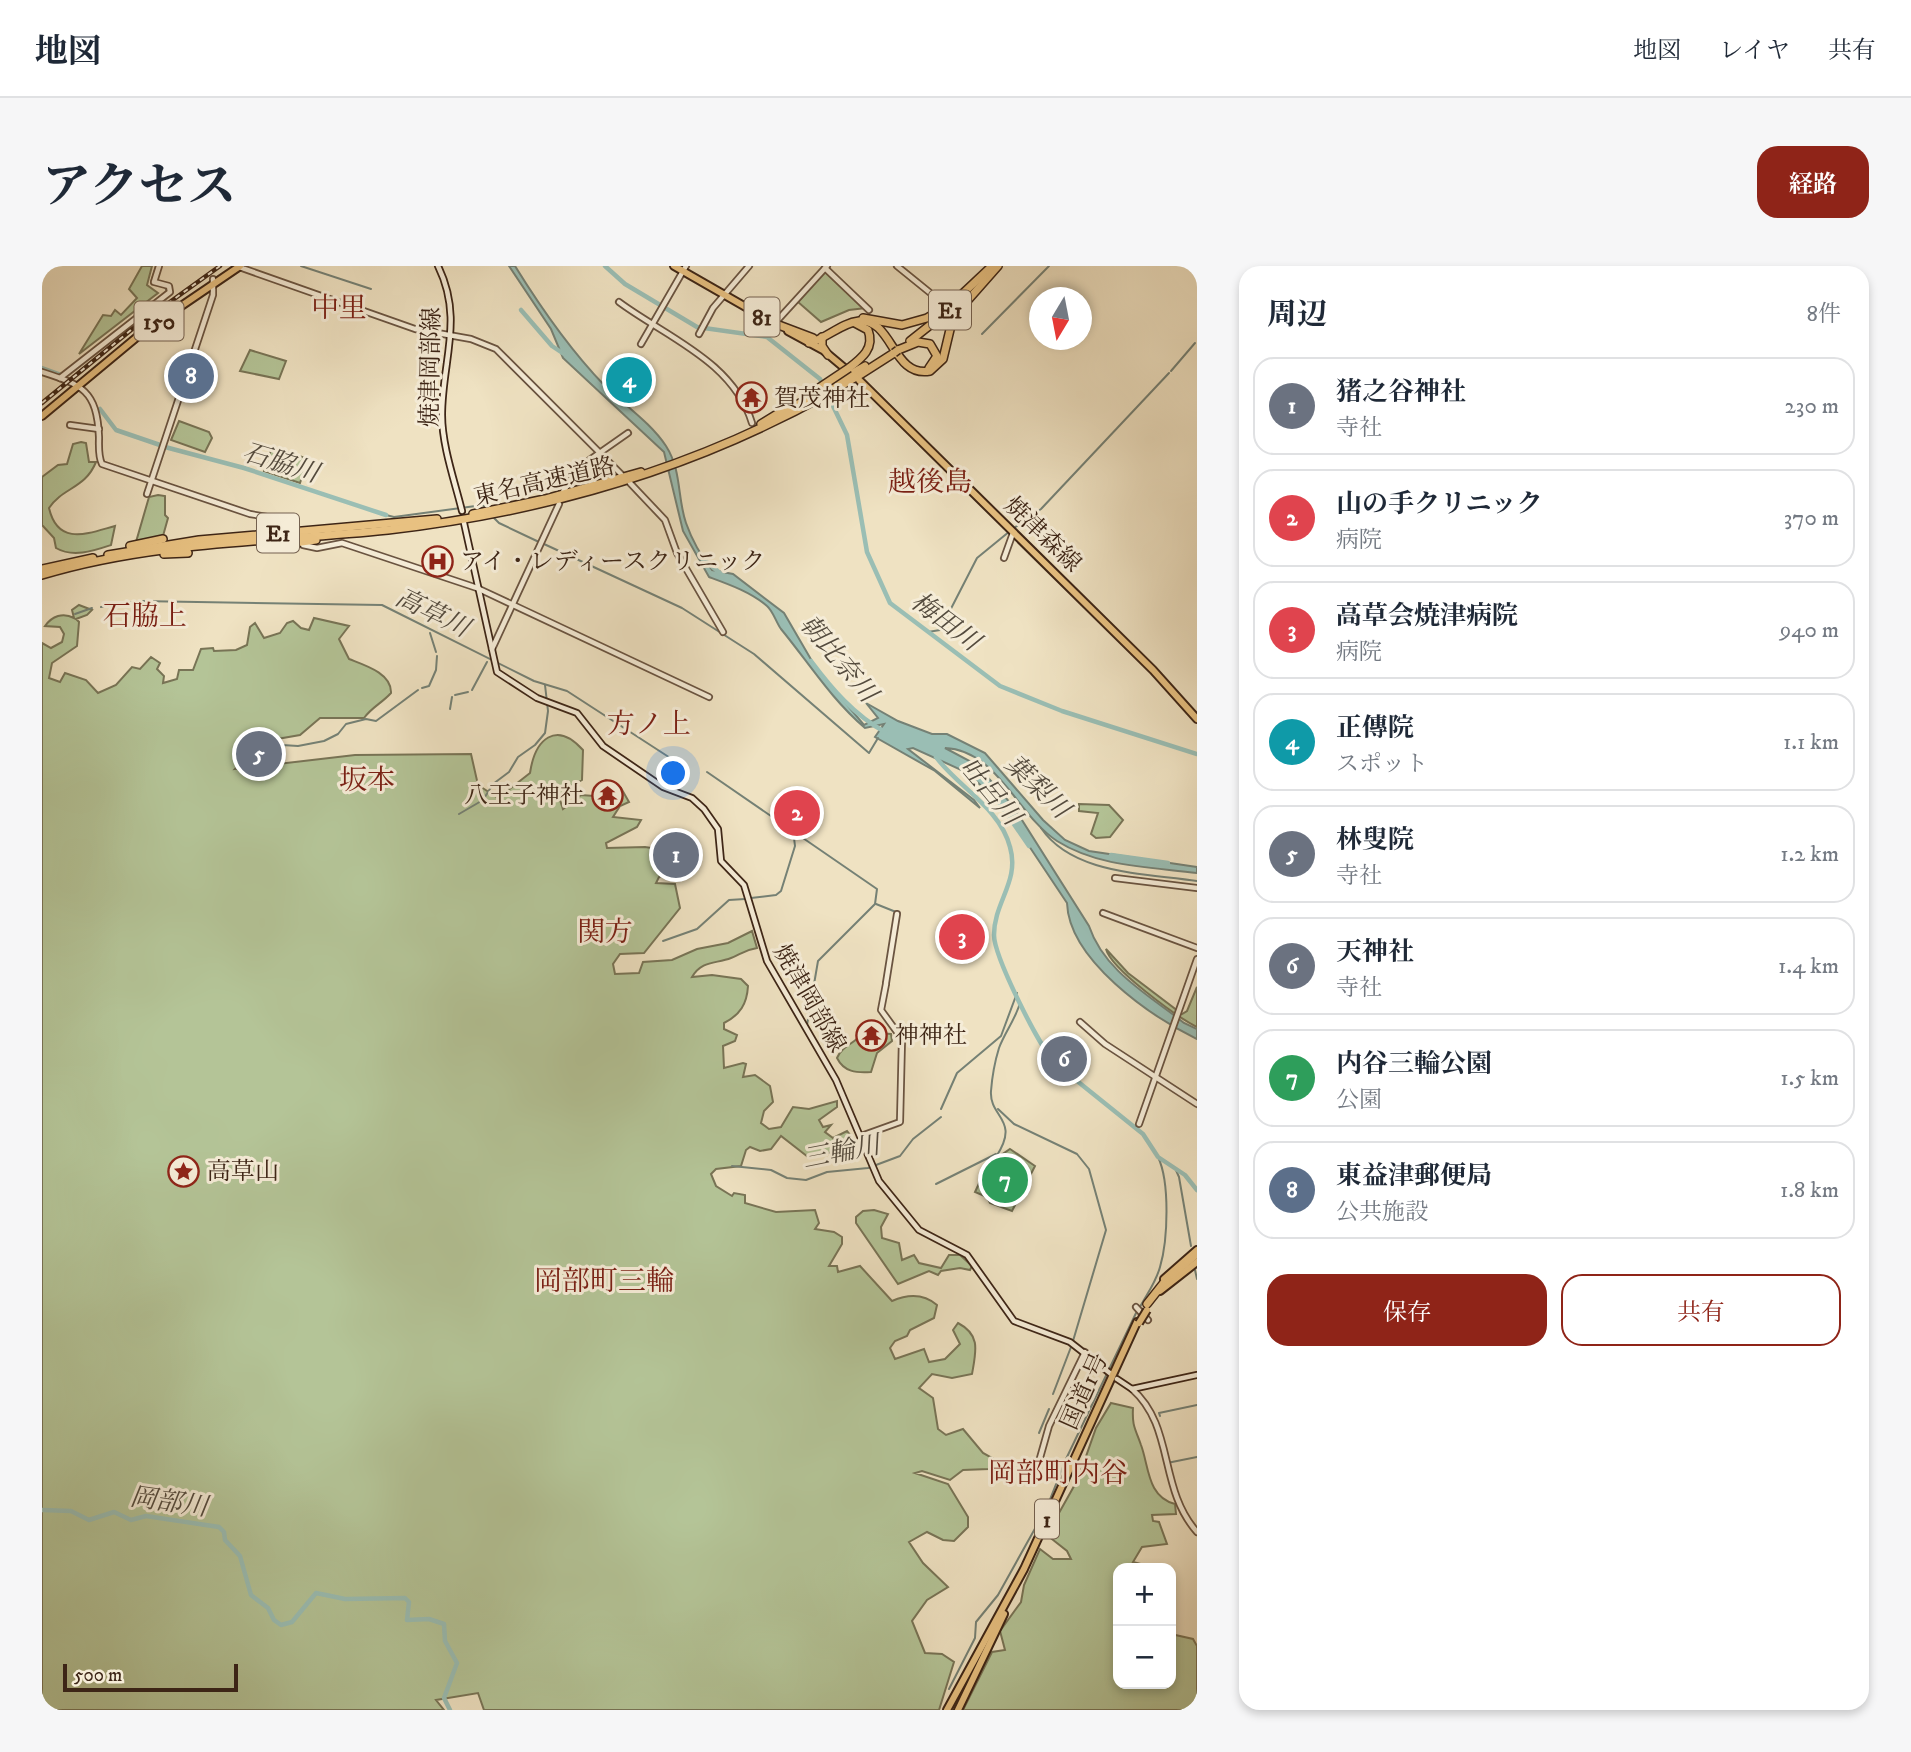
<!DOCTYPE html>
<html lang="ja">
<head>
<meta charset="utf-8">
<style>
  body { margin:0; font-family:"IM FELL DW Pica","Noto Serif JP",serif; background:#f6f6f7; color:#1f2937 }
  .controls { position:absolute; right:21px; bottom:21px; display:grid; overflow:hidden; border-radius:14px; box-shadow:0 4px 10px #0003 }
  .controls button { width:63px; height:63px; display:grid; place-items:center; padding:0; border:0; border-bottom:2px solid #e0e1e3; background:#fff; color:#1f2937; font:35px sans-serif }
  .compass { position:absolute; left:987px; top:21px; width:63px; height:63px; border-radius:50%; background:#fff; box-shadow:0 4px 10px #0003; rotate:190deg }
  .scale { position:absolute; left:21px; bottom:18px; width:175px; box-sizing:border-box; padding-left:7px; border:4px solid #3d2516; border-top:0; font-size:19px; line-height:24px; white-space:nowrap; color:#3d2516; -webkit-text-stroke:5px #f5ecd7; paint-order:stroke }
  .you { position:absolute; left:632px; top:508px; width:24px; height:24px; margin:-18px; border:5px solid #fff; border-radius:50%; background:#1a73e8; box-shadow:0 0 0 10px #1a73e833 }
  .badge { display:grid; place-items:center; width:46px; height:46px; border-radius:50%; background:#8f2418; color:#fff; font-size:23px; font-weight:700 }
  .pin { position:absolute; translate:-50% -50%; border:4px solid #fff; box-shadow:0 2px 7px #0006 }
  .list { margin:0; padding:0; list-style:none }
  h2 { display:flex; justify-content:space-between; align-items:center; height:91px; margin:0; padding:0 28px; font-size:30px }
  h2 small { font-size:23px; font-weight:400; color:#747a83 }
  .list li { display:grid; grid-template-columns:46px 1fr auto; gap:21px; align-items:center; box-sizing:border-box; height:98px; margin:0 14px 14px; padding:0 14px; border:2px solid #e0e1e3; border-radius:21px }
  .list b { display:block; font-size:26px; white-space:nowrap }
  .list p { margin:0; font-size:23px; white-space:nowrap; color:#747a83 }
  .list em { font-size:23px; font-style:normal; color:#747a83 }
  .actions { display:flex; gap:14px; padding:21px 28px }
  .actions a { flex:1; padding:16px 0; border:2px solid #8f2418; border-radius:21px; text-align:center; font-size:24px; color:#8f2418 }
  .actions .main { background:#8f2418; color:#fff }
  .map { position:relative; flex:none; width:1155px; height:1444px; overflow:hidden; border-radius:21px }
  header { display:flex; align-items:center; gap:42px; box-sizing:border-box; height:98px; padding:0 35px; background:#fff; border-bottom:2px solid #e0e1e3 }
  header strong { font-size:33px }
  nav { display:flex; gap:38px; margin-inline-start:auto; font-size:24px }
  .intro { display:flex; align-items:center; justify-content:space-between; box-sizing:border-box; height:168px; padding:0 42px }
  h1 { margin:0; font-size:49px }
  .button { padding:18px 32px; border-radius:21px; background:#8f2418; color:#fff; font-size:24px; font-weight:700 }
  main { display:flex; gap:42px; padding:0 42px }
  aside { flex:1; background:#fff; border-radius:21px; box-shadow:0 4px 10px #0003 }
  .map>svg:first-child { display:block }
</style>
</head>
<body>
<header>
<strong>地図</strong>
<nav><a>地図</a><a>レイヤ</a><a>共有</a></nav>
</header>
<div class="intro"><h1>アクセス</h1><a class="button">経路</a></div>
<main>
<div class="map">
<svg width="1155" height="1444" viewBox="0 0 1155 1444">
  <rect width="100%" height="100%" fill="#efe2c2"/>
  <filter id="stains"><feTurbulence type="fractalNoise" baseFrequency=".00286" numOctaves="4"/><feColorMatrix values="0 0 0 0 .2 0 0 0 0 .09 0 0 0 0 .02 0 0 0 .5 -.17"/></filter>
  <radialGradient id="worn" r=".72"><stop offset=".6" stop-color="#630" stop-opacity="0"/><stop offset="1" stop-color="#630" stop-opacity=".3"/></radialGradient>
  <g fill="#b4c497" stroke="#787456" stroke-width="2">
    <path d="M100,0H110L105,19L116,27L37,88L61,49L69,50L73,44L79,49L95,32L87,23Z"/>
    <path d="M783,5L824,42L807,44L779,56L756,36Z"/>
    <path d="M208,84L244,95L237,113L198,105Z"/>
    <path d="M137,155L167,166L170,172L163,186L129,174Z"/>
    <path d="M39,176L44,177L47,196H54C43,223 21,221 7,242C16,281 47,267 73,260L69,279C51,285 31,292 14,282L12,272L0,259V211L16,199L25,198L31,178Z"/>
    <path d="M230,181L266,193L258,217L222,205Z"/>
    <path d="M116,229L123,230V249L126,252L121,270L94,276L107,231Z"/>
    <path d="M37,339L50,344L45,349L34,353L37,356L35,380L10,397L7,412L18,416L23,407L44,414L56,427L74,419L90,401L98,403L109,391L118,397L115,403L122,410L121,417L135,413L137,404H151L159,383L171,382L172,385L194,384L205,379L208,361L213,357L222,372L238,367L245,357L251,355L259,362L267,364L272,352L307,360L297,373L307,393C322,399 350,407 349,427C340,437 330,441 322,452H278L258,469L218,476L193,503L313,489L429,488L436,519L456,532L488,507C493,473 514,454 541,484L540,514L524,523L518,534L521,543L539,529L552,530L556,520L564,514L579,522L587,536L578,540L571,551L599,554L595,561L564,577L565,582L603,581L636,586V604L617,611L614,617L633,618L638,642L602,687L578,688L571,698L573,708L597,707L601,696L630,694L655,683L686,677L710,665L715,682C702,684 699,688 689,692C674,698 660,694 650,711L670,709L699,713L706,720C705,738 698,749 682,757V763L695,769L693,775L681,780L682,802L701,797L704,798L701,811L713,809L728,820L731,836L722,845L719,857L727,863L739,861L751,841L767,843L795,835V841L777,854L781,861L789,859L783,866L791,872L805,865L809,870L794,879L791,886L766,891L739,870L729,883L718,885L708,881L704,884L699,900L674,903L669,908L674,920L690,930L692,927L703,929V937L734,946L773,944L777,957L773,963L792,966L800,971V978L787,1000H795L796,1006L818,1000L850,1035C866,1028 881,1027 895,1039L892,1052L868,1064L865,1070L853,1075L848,1082L853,1093L882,1083L887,1096L903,1093L918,1078L911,1064L916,1057C939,1069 934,1085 930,1108L910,1112L890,1108L877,1122L891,1132L896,1163L904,1169L921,1163L941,1187L952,1193V1199L947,1203L921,1204L908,1214L880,1205L873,1207L906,1218L926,1251V1261L912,1275L901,1274L885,1266L867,1276L881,1297L906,1321L885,1334L870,1355L883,1387L900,1388L912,1396L897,1444H442L436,1427L394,1434L402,1444H0V377L9,382L20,376L22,368L18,361L3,360C10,350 21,346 32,352L30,344Z"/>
    <path d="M1037,538L1067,539L1081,554L1068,571L1054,572L1049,568L1056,547L1037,545Z"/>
    <path d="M1064,683L1086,707L1140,748L1145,745L1155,721V761C1135,751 1069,703 1064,683Z"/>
    <path d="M821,766L849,768L850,775L835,787L829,806C814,807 802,806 795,792C801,778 814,778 821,766Z"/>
    <path d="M968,883L993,900L970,945L948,937L945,931L933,926L946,898Z"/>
    <path d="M832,944L846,948L839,961L840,972L857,977L860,994L872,989L877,997L899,1002L907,989H918L930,1000L928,1004L918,1002L899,1005L896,1009L887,1005L856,1018L814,957V951L821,945Z"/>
    <path d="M1069,1137L1091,1142C1090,1160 1093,1162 1099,1179C1107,1200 1105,1231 1133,1238L1134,1248L1110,1249L1111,1255L1117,1256L1125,1278L1100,1281L1091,1296L1114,1302H1076V1418H1129V1368L1151,1373L1155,1380V1444H921L950,1386L963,1384L958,1365L979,1336L982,1319L998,1283L1011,1293H1029L1025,1285L1006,1270L1008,1263L1036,1213L1054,1162Z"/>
  </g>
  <path fill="#9abeb4" stroke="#758175" stroke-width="2" d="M467,0H473C499,42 528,84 563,120C583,140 608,156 624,180C640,205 635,231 644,257C650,274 659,290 670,304L691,308L742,347L774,402L822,459L836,452L824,437L856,455L890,468H905L943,487L1001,554L1023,574L1047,585L1155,601V607C1108,601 1056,601 1015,575C976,550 955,484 903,482L935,499L971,540L1047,660C1062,705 1107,729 1142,757L1155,763V773C1108,750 1027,694 1025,637L961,541L926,507L871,482L866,483L932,534L938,542L893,505L833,471L842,458L823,462C789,433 767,397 739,363C734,356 731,345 725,340C709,326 686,318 667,311L641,265L622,186L521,92L509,63Z"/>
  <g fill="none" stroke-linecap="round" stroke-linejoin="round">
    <g stroke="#758175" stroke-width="2">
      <path d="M259,0L329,23"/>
      <path d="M111,17L109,16L114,0"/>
      <path d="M111,36L125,26L123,21"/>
      <path d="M940,68L1007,0"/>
      <path d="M1129,105L1153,77"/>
      <path d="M344,249L352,251L441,239L445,243"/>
      <path d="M450,250L457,257L497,276"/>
      <path d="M972,262L999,243L1127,107"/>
      <path d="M502,278L640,342L712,388L827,487L836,472"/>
      <path d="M59,341L97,335L340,339L492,415L525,425L636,497"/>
      <path d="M33,348L50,342"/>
      <path d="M886,366L898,364L935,292L968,265"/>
      <path d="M388,367L394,386"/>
      <path d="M380,422L387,420L394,404L395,390"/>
      <path d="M430,424L445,396"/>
      <path d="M413,429L426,426"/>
      <path d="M408,443L410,431"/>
      <path d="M207,483L225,485L240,479L256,480L282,475L296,468L304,458L324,453L334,455L376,424"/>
      <path d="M665,506L835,623L833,638L776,695L765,759"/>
      <path d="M417,548L441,534L451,518L467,506L476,491L493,479L503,467L506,445L503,419"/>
      <path d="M999,562C1031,609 1104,607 1155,615"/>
      <path d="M709,632L734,629L739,625L753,580L751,564"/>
      <path d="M834,638L854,646"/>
      <path d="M621,675L655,663L687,634L703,633"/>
      <path d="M899,843L915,807L959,770L975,727"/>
      <path d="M956,843L972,858L1035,888L1047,903L1064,964L1031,1075"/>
      <path d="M954,891C979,853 947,852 949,825C950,812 953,795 957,782C963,766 973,754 978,737"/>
      <path d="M690,900L729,904L745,912L764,914L785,906L826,902L858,890L871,873L899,851"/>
      <path d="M1133,902L1137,911L1149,980"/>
      <path d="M894,918L954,888"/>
      <path d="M1153,1004L1155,1013"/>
      <path d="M1098,1041C1105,1028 1114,1016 1118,1001C1126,974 1128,916 1116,891"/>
      <path d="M1011,1128L1029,1081"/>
      <path d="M1118,1150L1117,1147L1155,1139"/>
      <path d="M997,1167L1007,1143"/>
      <path d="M1125,1197L1155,1191"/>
      <path d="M907,1423L933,1372L934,1356L956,1329L1005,1241L1024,1193L1095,1045"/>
    </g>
    <g stroke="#9abeb4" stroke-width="4.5">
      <path d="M563,0L583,18L655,61L725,71L778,113L805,169L825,286L848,337L958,420L1020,445L1155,488"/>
      <path d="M479,44L510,80L522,88"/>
      <path d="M0,102L22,110"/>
      <path d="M562,119L584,139"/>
      <path d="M58,143L74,164L118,179"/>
      <path d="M123,181L202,202L344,249"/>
      <path d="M659,291L679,308"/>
      <path d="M769,395C790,423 812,449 843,466"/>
      <path d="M894,491C916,521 958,542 968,581C978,615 952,636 952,669C952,690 998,783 1014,798L1101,868L1116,891L1143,909L1155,924"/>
      <path d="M954,532L987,580"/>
      <path d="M1069,589L1126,597"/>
      <path d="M0,1244L29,1245L47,1254L72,1246L89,1254L104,1250L177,1261L182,1266L183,1274L198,1290L209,1329L226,1342L232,1354L239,1359L250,1356L274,1327L303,1333L363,1332L367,1336L365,1354L387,1353L402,1358L403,1375L415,1397L402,1432L408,1444"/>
    </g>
    <defs>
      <g id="tertiary">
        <path d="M855,0L897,34"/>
        <path d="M197,1L373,63L429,73L454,83L579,208"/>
        <path d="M783,2L827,44"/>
        <path d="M577,36C624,71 691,95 710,157"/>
        <path d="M733,57L785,0"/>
        <path d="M657,68L671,42L707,0"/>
        <path d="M599,78L644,0"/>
        <path d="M0,106C40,119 55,124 57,171C57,180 56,190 60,198L208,248L237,253L247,259"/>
        <path d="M18,112L128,26L127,20L112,16L117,0"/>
        <path d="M28,159L57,163"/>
        <path d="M588,217L623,254L635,287L681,366"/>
        <path d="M521,226L536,202L586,167"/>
        <path d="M105,228L171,29V13"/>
        <path d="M261,279L275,282L300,277L435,322L667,431"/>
        <path d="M962,292L971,267"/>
        <path d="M450,383L517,238"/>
        <path d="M1073,612L1155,622"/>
        <path d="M1061,647L1155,682"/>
        <path d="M844,717L855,648"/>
        <path d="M1038,756L1063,778L1155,838"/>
        <path d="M1097,858L1155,693"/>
        <path d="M819,870L858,856L860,773L839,744L844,718"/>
        <path d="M1094,1041L1106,1054"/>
        <path d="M1090,1123C1133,1161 1116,1222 1155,1266"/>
        <path d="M996,1199L1007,1160L1043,1086"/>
      </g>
      <g id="secondary">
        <path d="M396,0C422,53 400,95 400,149C400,180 413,216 420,245"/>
        <path d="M422,257L455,406L495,432L535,447L561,480L621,521L650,532L662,543L676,563L679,595L702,619L725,695L794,814L837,915L877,964L925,989L972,1055L1028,1076L1069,1108"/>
        <path d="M1075,1113L1090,1123L1155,1109"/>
      </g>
      <g id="primary">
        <path d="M632,0L737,60"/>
        <path d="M746,65L781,84L806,105"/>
        <path d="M817,114L1111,404L1155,453"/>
      </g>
      <g id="trunk">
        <path d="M0,150L101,66L198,0"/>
        <path d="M1122,1013L1155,984"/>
        <path d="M1118,1025L1155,996"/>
        <path d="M905,1444L982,1303L1095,1056"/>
        <path d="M916,1444L962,1348"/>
      </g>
      <g id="motorway">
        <path d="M915,33L950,0"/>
        <path d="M821,52L860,59L885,52L908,38"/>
        <path d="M734,58L771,72"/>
        <path d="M780,71V80L786,89"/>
        <path d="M868,75L921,33"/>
        <path d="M767,77C784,73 799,57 817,55C851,52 850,112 888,105L901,93L911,51L956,0"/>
        <path d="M856,84L876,76L888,78L895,90L887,102"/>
        <path d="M807,102C820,92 833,82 826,64L813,57"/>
        <path d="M742,146L823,100"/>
        <path d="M719,158L745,142"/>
        <path d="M431,248L503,233L599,206"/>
        <path d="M219,262L235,264"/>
        <path d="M238,279L274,274"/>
        <path d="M88,280L121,273"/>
        <path d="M122,288L146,287"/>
        <path d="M66,289L157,274L395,253"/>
        <path d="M0,303L51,292"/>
        <path d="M0,309C112,275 231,276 346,264C528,243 699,189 852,87"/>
        <path d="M1105,1038L1124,1014L1155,988"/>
      </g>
    </defs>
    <use href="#tertiary" stroke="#6a5441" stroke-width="8"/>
    <use href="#secondary" stroke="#3d2516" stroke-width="8"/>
    <use href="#primary" stroke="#3d2516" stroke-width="10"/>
    <use href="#trunk" stroke="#3d2516" stroke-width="10"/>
    <use href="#motorway" stroke="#3d2516" stroke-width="10"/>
    <use href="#tertiary" stroke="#f5ecd7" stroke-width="4.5"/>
    <use href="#secondary" stroke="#f5ecd7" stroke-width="4.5"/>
    <use href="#primary" stroke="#e8c181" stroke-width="6"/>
    <use href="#trunk" stroke="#e8c181" stroke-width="6"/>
    <use href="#motorway" stroke="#e8c181" stroke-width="7"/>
    <defs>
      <path id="rail" d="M0,137L89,64L178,0"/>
    </defs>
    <use href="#rail" stroke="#3d2516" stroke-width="4.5"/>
    <use href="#rail" stroke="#f5ecd7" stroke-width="2" stroke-dasharray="5" stroke-linecap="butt"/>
    <defs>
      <path id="trunk-bridge" d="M1097,1057L1105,1044"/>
      <g id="motorway-bridge">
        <path d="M852,87L856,84"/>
        <path d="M777,122L807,102"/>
      </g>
    </defs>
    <use href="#trunk-bridge" stroke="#3d2516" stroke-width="10" stroke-linecap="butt"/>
    <use href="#motorway-bridge" stroke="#3d2516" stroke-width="10" stroke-linecap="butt"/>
    <use href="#trunk-bridge" stroke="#e8c181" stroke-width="6"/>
    <use href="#motorway-bridge" stroke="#e8c181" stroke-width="7"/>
  </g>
  <defs>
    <symbol id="temple-ring" viewBox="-11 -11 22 22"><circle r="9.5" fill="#f5ecd7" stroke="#8f2418" stroke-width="1.5"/><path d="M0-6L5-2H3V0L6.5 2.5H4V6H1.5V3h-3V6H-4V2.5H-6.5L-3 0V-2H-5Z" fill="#8f2418"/></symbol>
    <symbol id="hospital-ring" viewBox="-11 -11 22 22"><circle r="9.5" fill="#f5ecd7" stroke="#8f2418" stroke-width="1.5"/><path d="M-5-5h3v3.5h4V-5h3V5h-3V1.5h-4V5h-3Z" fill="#8f2418"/></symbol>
    <symbol id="sight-ring" viewBox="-11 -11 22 22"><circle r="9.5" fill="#f5ecd7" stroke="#8f2418" stroke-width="1.5"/><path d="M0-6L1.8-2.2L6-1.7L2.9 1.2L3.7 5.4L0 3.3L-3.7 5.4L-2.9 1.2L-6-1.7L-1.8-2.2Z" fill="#8f2418"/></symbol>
  </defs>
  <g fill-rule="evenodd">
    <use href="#temple-ring" x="692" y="114" width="35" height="35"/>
    <use href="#hospital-ring" x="378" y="278" width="35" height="35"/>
    <use href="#temple-ring" x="548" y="512" width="35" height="35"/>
    <use href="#temple-ring" x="812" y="752" width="35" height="35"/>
    <use href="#sight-ring" x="124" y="888" width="35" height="35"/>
  </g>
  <g text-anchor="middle" stroke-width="6" stroke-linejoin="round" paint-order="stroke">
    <g fill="#f5ecd7" stroke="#746150" stroke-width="2">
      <rect x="887" y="24.5" width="42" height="39" rx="5"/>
      <rect x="702.5" y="31.5" width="35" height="39" rx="5"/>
      <rect x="92.5" y="35.5" width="49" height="39" rx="5"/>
      <rect x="215" y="247.5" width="42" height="39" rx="5"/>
      <rect x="993" y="1233.5" width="24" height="39" rx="5"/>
    </g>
    <g font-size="23" font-weight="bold" fill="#3d2516">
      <text x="908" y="52">E1</text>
      <text x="720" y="59">81</text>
      <text x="117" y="63">150</text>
      <text x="236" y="275">E1</text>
      <text x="1005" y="1261">1</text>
    </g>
    <g font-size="24" fill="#3d2516" stroke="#f5ecd7">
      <text transform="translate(388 101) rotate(-89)" y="8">焼津岡部線</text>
      <text transform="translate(502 215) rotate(-13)" y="8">東名高速道路</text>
      <text transform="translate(1001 268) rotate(44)" y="8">焼津森線</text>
      <text transform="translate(768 732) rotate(60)" y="8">焼津岡部線</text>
      <text transform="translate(1042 1125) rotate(-66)" y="8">国道1号</text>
    </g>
    <g font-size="24" fill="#3d2516" stroke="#f5ecd7" text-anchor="start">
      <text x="732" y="140">賀茂神社</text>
      <text x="418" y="303">アイ・レディースクリニック</text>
      <text x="542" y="537" text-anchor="end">八王子神社</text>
      <text x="853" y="777">神神社</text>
      <text x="165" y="913">高草山</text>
    </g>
    <g font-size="26" font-style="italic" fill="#544b3e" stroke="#f5ecd7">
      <text transform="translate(239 196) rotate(17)" y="9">石脇川</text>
      <text transform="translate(391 346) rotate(26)" y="9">高草川</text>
      <text transform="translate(904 355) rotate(37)" y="9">梅田川</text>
      <text transform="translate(797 392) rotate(50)" y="9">朝比奈川</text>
      <text transform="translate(996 520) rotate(44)" y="9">葉梨川</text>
      <text transform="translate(949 525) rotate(50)" y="9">吐呂川</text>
      <text transform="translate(799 885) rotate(-11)" y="9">三輪川</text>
      <text transform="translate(127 1235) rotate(8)" y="9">岡部川</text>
    </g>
    <g font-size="28" fill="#7a1f14" stroke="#f5ecd7">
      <text x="297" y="51">中里</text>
      <text x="888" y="225">越後島</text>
      <text x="103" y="359">石脇上</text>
      <text x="607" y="467">方ノ上</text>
      <text x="325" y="523">坂本</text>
      <text x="563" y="675">関方</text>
      <text x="562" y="1024">岡部町三輪</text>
      <text x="1016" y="1216">岡部町内谷</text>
    </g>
  </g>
  <rect width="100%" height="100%" filter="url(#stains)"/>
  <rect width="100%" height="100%" fill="url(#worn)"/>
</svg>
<div class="controls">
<button>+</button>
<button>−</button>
</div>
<svg class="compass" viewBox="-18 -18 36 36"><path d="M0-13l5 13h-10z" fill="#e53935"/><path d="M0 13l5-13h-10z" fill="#747a83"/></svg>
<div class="scale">500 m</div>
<div class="you"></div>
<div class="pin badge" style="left:634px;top:589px;background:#6b7280">1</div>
<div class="pin badge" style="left:755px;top:547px;background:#e0444e">2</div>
<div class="pin badge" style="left:920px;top:671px;background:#e0444e">3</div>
<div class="pin badge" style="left:587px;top:114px;background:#0f9aa8">4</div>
<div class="pin badge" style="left:217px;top:488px;background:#6b7280">5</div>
<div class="pin badge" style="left:1022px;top:793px;background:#6b7280">6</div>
<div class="pin badge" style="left:963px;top:914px;background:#2e9e5b">7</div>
<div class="pin badge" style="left:149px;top:110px;background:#5c6f8a">8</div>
</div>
<aside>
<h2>周辺<small>8件</small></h2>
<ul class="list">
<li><span class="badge" style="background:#6b7280">1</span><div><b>猪之谷神社</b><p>寺社</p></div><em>230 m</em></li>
<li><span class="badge" style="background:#e0444e">2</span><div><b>山の手クリニック</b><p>病院</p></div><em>370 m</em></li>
<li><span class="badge" style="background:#e0444e">3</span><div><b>高草会焼津病院</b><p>病院</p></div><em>940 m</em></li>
<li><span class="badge" style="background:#0f9aa8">4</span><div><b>正傳院</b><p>スポット</p></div><em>1.1 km</em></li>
<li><span class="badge" style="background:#6b7280">5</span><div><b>林叟院</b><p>寺社</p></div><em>1.2 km</em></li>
<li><span class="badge" style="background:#6b7280">6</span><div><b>天神社</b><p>寺社</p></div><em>1.4 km</em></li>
<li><span class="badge" style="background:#2e9e5b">7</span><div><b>内谷三輪公園</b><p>公園</p></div><em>1.5 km</em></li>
<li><span class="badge" style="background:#5c6f8a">8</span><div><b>東益津郵便局</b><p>公共施設</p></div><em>1.8 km</em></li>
</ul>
<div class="actions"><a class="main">保存</a><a>共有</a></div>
</aside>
</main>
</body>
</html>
